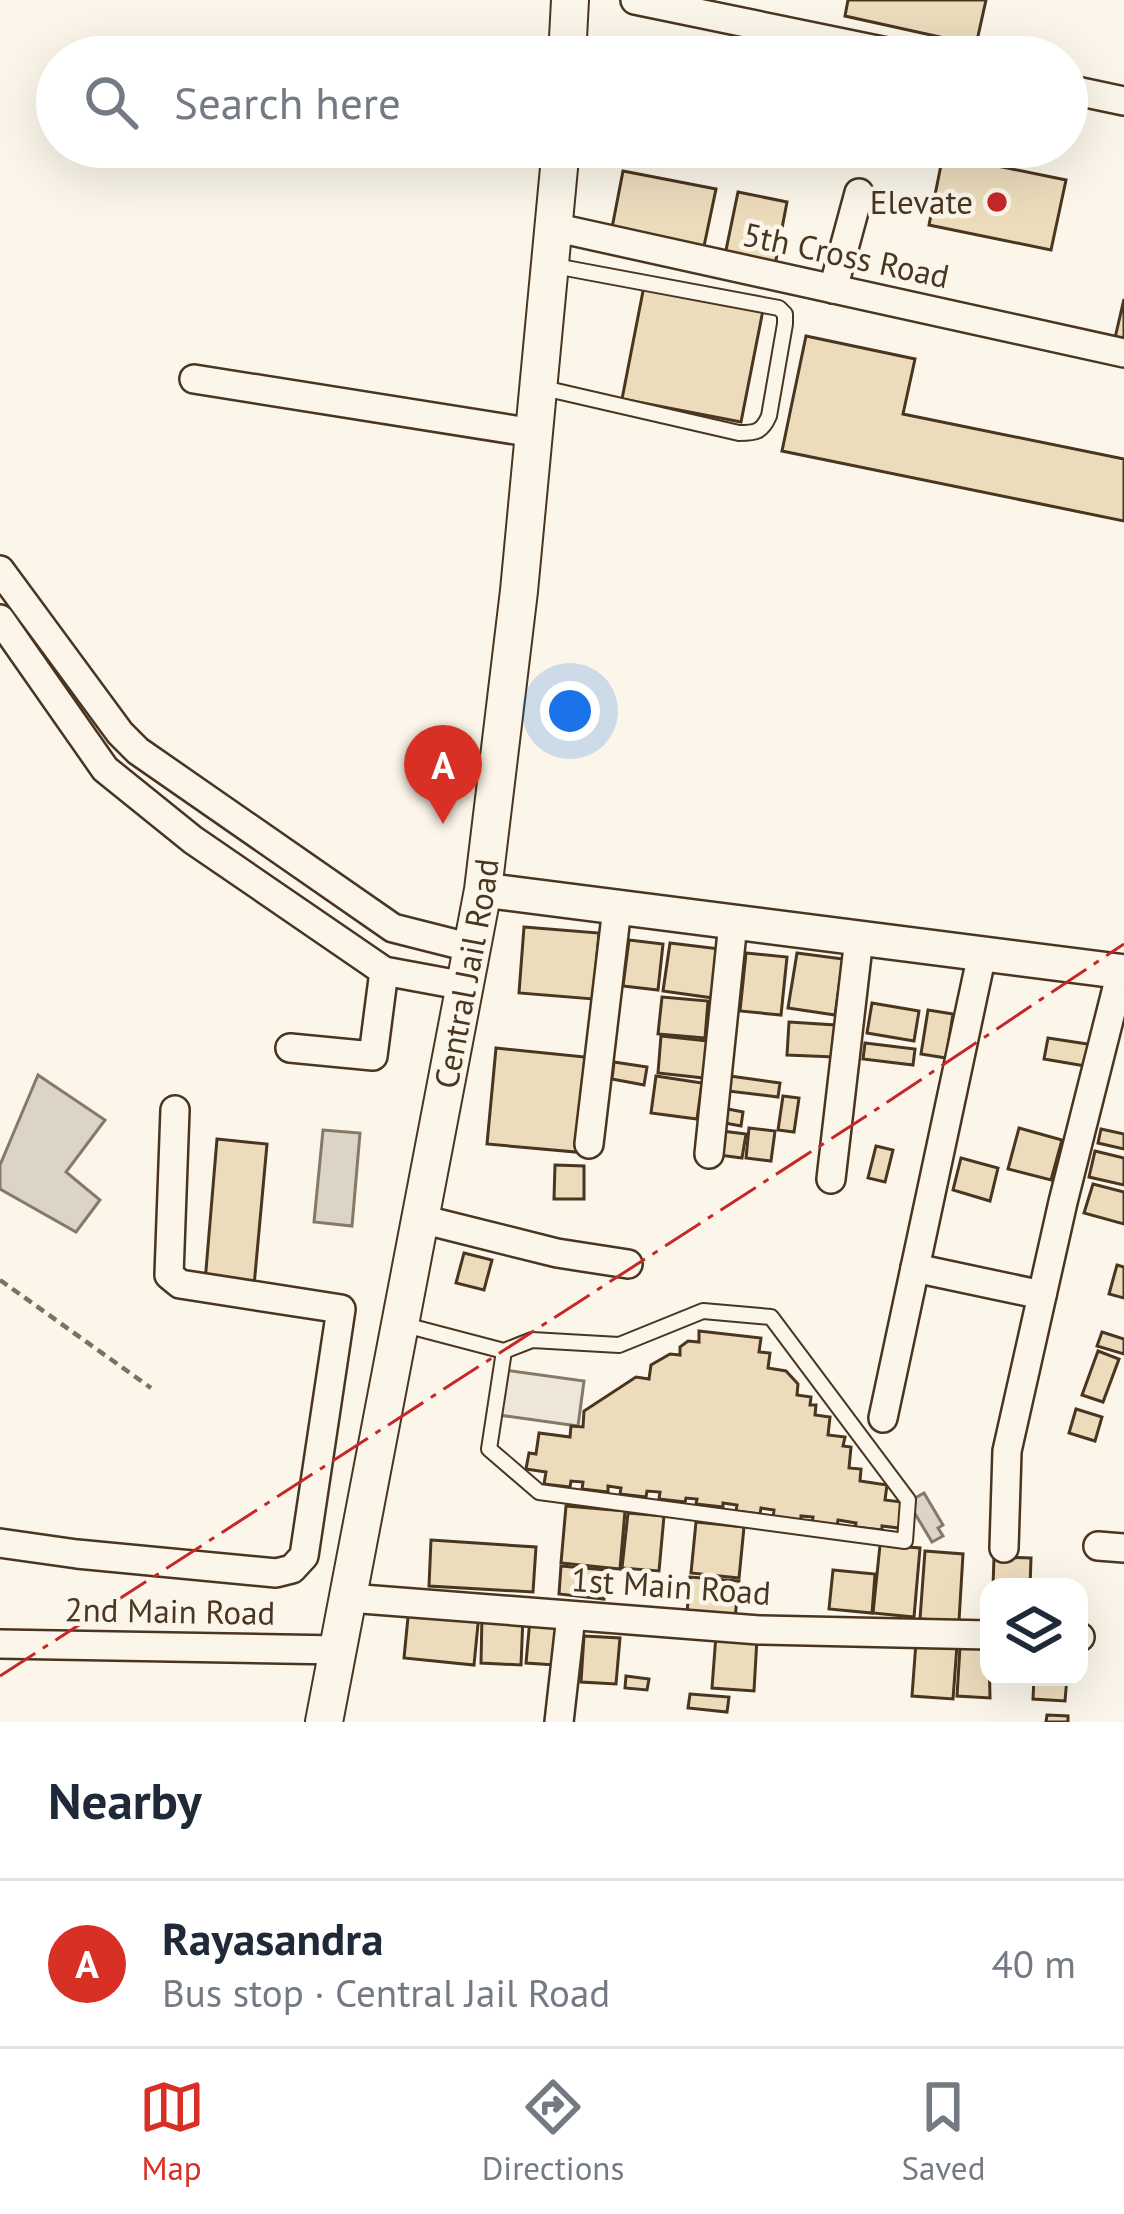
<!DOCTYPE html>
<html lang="en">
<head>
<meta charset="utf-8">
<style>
  body { margin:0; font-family:"PT Sans",sans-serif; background:#f2f2f3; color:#1f2937 }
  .controls { position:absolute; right:36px; bottom:36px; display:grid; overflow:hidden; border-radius:24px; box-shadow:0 12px 48px #0002 }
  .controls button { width:108px; height:108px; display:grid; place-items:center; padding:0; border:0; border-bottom:3px solid #e0e1e3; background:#fff; color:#1f2937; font:60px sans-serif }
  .you { position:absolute; left:570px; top:711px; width:42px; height:42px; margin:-30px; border:9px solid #fff; border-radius:50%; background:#1a73e8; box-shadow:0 0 0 18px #1a73e833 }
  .badge { display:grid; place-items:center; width:78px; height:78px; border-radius:50%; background:#d93025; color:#fff; font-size:39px; font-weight:700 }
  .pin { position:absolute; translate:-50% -99px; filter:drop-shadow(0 3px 6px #0008) }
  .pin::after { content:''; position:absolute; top:63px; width:42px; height:36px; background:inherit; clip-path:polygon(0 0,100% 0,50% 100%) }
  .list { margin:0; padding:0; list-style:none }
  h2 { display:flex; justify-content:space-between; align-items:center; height:156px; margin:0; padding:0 48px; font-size:51px }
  h2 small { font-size:39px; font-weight:400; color:#747a83 }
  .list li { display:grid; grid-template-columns:78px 1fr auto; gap:36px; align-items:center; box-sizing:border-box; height:168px; padding:0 48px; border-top:3px solid #e0e1e3 }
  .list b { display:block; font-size:45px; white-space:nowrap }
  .list p { margin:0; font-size:39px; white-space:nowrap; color:#747a83 }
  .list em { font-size:39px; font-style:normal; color:#747a83 }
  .icon { flex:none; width:66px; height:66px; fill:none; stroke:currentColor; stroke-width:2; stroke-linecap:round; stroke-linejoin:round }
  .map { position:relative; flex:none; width:1124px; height:1722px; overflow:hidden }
  .search { position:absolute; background:#fff; box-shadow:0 12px 48px #0002; left:36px; right:36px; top:36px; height:132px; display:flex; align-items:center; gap:30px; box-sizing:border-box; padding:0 42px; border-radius:66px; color:#747a83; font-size:45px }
  .sheet { height:324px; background:#fff }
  nav { display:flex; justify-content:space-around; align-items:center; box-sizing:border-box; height:168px; border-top:3px solid #e0e1e3; background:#fff; font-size:33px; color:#747a83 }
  nav a { display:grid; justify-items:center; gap:6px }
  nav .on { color:#d93025 }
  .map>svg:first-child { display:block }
</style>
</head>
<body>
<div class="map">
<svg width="1124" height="1722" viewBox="0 0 1124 1722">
  <rect width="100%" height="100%" fill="#fbf6e9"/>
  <path fill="#ede6d9" stroke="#887966" stroke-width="3" d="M497,1369L584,1381L578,1426L491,1414Z"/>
  <g fill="#dcd4c6" stroke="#887966" stroke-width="3">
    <path d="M38,1075L105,1120L66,1172L100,1200L76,1232L0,1189V1165Z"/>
    <path d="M323,1130L360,1133L352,1226L314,1222Z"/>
    <path d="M924,1493L943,1525L938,1528L943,1536L932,1542L908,1502Z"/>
  </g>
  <g fill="#ecdcbc" stroke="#4a3520" stroke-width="3">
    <path d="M848,0H986L976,45L845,16Z"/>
    <path d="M943,155L1066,180L1051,250L929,225Z"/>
    <path d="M623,171L716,189L703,251L611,233Z"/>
    <path d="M738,192L787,202L775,265L725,255Z"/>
    <path d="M644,286L763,310L741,422L622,399Z"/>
    <path d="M1124,299V340L1115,338Z"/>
    <path d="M806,336L915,359L903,414L1124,459V521L782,451Z"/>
    <path d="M524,927L599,933L593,999L519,993Z"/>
    <path d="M629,940L663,944L658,990L623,986Z"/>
    <path d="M670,943L720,949L713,998L663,991Z"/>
    <path d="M746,953L787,957L781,1015L740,1011Z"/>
    <path d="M797,953L843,959L835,1015L788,1008Z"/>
    <path d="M662,997L708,1001L705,1038L658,1034Z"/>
    <path d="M872,1003L919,1011L914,1041L867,1033Z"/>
    <path d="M928,1010L953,1014L946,1058L921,1054Z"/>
    <path d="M789,1022L835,1025L834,1057L787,1055Z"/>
    <path d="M661,1036L708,1041L704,1078L658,1073Z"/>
    <path d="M1048,1038L1094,1045L1091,1067L1044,1059Z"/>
    <path d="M865,1043L915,1049L913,1065L863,1059Z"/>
    <path d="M496,1048L585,1057L576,1152L487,1144Z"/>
    <path d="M614,1062L647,1067L644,1085L612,1079Z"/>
    <path d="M656,1076L702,1083L697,1119L651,1113Z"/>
    <path d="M730,1076L780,1083L778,1097L728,1091Z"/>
    <path d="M783,1096L799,1098L794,1132L778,1130Z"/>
    <path d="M728,1109L743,1112L741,1126L725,1123Z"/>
    <path d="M749,1128L775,1131L771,1161L746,1158Z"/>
    <path d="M1019,1128L1062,1140L1051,1180L1008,1169Z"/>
    <path d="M1101,1129L1124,1134V1149L1098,1143Z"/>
    <path d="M722,1131L746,1134L742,1158L719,1155Z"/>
    <path d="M217,1139L267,1144L254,1286L205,1282Z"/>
    <path d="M876,1146L893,1150L885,1182L868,1178Z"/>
    <path d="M1095,1151L1124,1158V1185L1089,1177Z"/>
    <path d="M961,1158L998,1168L990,1201L953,1190Z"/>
    <path d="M555,1165L584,1166V1199H554Z"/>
    <path d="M1093,1184L1124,1192V1224L1084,1213Z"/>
    <path d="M464,1253L492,1260L484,1290L456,1283Z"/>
    <path d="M1117,1265L1124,1267V1298L1109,1294Z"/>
    <path d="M699,1331L761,1338L759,1352L770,1353L768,1368L786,1371L798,1384L797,1395L811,1397L810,1405H816L815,1415L830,1417L828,1435L845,1437L843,1446L851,1447L849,1468L861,1469L860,1481L887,1485L885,1500L902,1502L899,1528L882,1526V1530L855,1527L856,1523L838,1520L837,1526L812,1522L813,1517L801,1516V1522L773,1518L774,1510L761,1508L760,1514L736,1511L737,1505L723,1503V1507L696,1504L697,1499L686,1498L685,1502L659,1499L660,1492L647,1491L646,1497L620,1494L621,1488L608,1486V1492L582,1489L583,1482L571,1481L570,1487L544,1484L546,1472L526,1469L529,1453L536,1454L539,1433L570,1437L571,1426L583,1427L584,1411L636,1377L649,1379L651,1365L670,1354L680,1355V1347L688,1341L699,1342Z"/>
    <path d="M1102,1332L1124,1339V1354L1097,1346Z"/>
    <path d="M1098,1351L1119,1359L1103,1402L1082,1395Z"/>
    <path d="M1076,1409L1102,1417L1095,1441L1069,1433Z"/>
    <path d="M566,1506L625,1511L620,1569L561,1563Z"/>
    <path d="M628,1513L664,1516L659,1571L622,1568Z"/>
    <path d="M696,1522L744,1527L739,1578L691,1573Z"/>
    <path d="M431,1540L536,1547L533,1592L429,1586Z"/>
    <path d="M880,1545L920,1548L914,1617L873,1613Z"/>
    <path d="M925,1551L963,1554L959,1621L920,1619Z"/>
    <path d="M994,1557L1031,1558L1030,1587H993Z"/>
    <path d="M561,1566L607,1570L604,1599L559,1594Z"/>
    <path d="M833,1570L875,1574L872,1613L829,1609Z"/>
    <path d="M690,1577L739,1581L735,1618L687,1613Z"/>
    <path d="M409,1607L479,1614L474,1665L404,1658Z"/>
    <path d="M482,1615L523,1617L521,1665L481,1663Z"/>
    <path d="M530,1619L559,1621L555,1665L526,1663Z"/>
    <path d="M716,1635L757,1638L754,1691L712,1688Z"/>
    <path d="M584,1636L620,1638L616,1684L581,1682Z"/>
    <path d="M916,1642L957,1645L953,1699L912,1696Z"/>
    <path d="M960,1647L989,1649L990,1698L957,1696Z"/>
    <path d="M626,1676L649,1679L647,1690L625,1688Z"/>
    <path d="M1034,1677H1067L1065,1701L1033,1699Z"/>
    <path d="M690,1694L729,1697L727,1712L688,1708Z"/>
    <path d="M1047,1715L1068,1716V1722H1046Z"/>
  </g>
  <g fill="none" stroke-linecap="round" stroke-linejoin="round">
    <defs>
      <g id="service">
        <path d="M539,387L739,433C756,433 762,432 769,416L785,324V314L779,308L555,266"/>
        <path d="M401,1324L504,1351L532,1340L619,1345L703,1311L771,1317L908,1500L905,1541L539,1492L489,1449L504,1351"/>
      </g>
      <g id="minor">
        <path d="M635,0L911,57"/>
        <path d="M1067,89L1124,101"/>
        <path d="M553,227L1124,353"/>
        <path d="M833,289L859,193"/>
        <path d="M194,379L534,433"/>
        <path d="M0,570L120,733L138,751L393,928L472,948"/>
        <path d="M0,619L105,769L193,840L384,971L465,986"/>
        <path d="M290,1048L373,1056L384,971"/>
        <path d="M589,1144L617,908"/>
        <path d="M709,1154L733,923"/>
        <path d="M831,1179L859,938"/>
        <path d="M421,1219L557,1253L628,1264"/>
        <path d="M915,1268L1042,1295"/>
        <path d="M883,1418L982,954"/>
        <path d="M0,1543L77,1554L276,1573L292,1569L304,1556L341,1309L180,1284L169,1275L175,1110"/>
        <path d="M1098,1546L1124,1548"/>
        <path d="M1004,1548L1007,1451L1063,1202L1121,972"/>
        <path d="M349,1598L759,1630L989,1635"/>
        <path d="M1079,1637H1080"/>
        <path d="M0,1644L339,1650"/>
        <path d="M559,1722L571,1616"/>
      </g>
      <path id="tertiary" d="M483,890L1124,972"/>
      <g id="secondary">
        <path d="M567,57L570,0"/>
        <path id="s1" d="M324,1722L483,890L519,591L561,147"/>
      </g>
    </defs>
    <use href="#service" stroke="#4a3520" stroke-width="18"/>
    <use href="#minor" stroke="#4a3520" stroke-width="32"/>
    <use href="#tertiary" stroke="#4a3520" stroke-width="38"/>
    <use href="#secondary" stroke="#4a3520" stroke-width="40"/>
    <path stroke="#7f6f5c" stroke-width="4.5" stroke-dasharray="9 6" stroke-linecap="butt" d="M0,1280L151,1388"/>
    <use href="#service" stroke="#fbf6e9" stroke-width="14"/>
    <use href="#minor" stroke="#fbf6e9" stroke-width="27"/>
    <use href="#tertiary" stroke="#fbf6e9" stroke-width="33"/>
    <use href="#secondary" stroke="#fbf6e9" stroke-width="36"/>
    <path stroke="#c62828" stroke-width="3" stroke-dasharray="42 9 6 9" stroke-linecap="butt" d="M0,1676L874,1111L1124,944"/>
  </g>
  <circle fill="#c62828" stroke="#fbf6e9" stroke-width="4.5" cx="997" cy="202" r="12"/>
  <g text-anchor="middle" stroke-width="9" stroke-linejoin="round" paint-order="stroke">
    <g font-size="33" fill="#4a3520" stroke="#fbf6e9" text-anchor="end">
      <text x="973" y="214">Elevate</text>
    </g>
    <g font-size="33" fill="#4a3520" stroke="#fbf6e9">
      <text transform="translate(846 255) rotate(12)" y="12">5th Cross Road</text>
      <text dy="12" stroke="none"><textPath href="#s1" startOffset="762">Central Jail Road</textPath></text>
      <text transform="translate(671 1586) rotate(4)" y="12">1st Main Road</text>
      <text transform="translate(170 1611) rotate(1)" y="12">2nd Main Road</text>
    </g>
  </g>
</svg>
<div class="controls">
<button><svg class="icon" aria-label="layers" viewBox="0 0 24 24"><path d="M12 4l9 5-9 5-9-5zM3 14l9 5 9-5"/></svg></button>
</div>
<div class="you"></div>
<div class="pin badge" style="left:443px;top:824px">A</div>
<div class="search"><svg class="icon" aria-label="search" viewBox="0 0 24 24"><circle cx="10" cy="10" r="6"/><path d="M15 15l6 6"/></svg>Search here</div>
</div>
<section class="sheet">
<h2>Nearby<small></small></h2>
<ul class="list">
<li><span class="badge">A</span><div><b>Rayasandra</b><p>Bus stop · Central Jail Road</p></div><em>40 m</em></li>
</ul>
</section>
<nav>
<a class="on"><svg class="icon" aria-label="map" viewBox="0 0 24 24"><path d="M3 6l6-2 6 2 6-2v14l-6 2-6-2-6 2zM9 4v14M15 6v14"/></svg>Map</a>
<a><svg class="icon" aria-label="directions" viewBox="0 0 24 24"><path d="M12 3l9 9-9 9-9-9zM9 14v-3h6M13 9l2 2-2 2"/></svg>Directions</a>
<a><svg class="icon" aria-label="saved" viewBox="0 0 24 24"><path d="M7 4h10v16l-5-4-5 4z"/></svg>Saved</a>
</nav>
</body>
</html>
